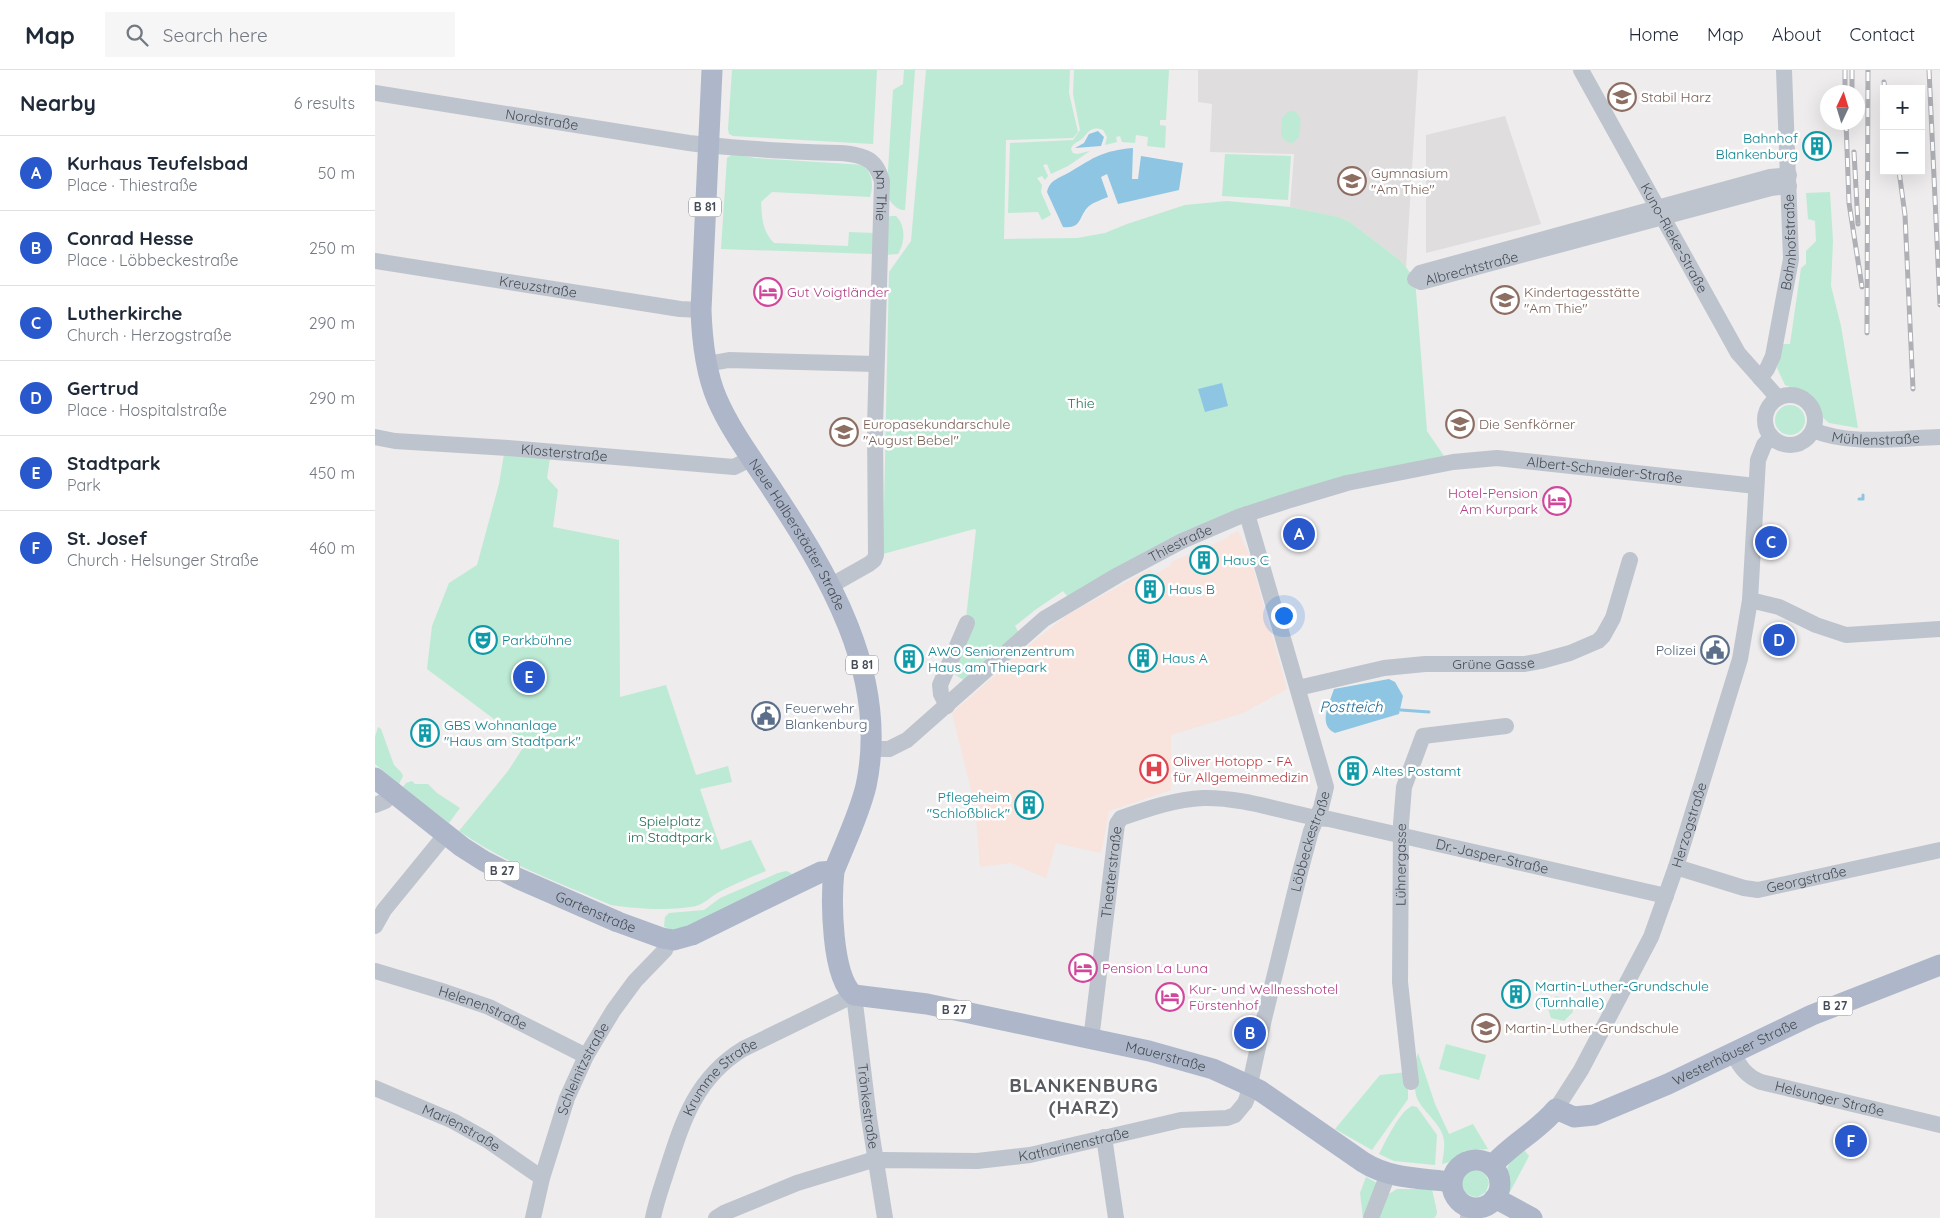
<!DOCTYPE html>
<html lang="en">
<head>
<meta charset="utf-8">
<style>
  body { margin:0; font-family:Quicksand,sans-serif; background:#f6f6f7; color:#1f2937 }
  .controls { position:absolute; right:15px; top:15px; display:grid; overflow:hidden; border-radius:0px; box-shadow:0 5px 20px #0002 }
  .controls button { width:45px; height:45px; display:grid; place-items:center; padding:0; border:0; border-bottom:1px solid #e0e1e3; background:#fff; color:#1f2937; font:25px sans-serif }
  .compass { position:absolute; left:1445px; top:15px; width:45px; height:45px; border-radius:50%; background:#fff; box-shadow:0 5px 20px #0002; rotate:4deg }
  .you { position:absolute; left:908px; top:545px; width:18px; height:18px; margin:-12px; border:4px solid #fff; border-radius:50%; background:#1a73e8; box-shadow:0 0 0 8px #1a73e833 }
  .badge { display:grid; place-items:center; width:32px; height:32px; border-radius:50%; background:#2858cc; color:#fff; font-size:16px; font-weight:700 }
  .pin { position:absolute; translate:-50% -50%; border:2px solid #fff; box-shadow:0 1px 5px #0006 }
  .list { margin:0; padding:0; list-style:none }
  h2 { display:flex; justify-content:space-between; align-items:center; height:65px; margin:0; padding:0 20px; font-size:21px }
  h2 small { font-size:16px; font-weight:400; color:#747a83 }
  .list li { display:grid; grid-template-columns:32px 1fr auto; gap:15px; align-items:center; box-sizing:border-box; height:75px; padding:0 20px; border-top:1px solid #e0e1e3 }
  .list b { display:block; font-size:19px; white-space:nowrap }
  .list p { margin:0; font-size:16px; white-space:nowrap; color:#747a83 }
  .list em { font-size:16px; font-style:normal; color:#747a83 }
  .icon { flex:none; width:28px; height:28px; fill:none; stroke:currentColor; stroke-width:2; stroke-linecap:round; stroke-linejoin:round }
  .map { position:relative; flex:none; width:1565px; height:1148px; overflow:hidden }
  header { display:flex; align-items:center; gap:30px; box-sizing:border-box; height:70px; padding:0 25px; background:#fff; border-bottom:1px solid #e0e1e3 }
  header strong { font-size:24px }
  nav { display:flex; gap:28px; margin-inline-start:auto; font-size:18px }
  .search { width:350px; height:45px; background:#f6f6f7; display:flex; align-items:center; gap:12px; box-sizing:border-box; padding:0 18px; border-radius:0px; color:#747a83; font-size:19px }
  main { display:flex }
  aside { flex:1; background:#fff }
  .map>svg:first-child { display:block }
</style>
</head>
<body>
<header>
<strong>Map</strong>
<div class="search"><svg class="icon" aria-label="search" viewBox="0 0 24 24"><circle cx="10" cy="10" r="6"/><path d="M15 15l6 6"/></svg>Search here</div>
<nav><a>Home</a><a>Map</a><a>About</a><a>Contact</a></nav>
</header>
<main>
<aside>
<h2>Nearby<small>6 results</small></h2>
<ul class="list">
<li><span class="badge">A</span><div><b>Kurhaus Teufelsbad</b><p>Place · Thiestraße</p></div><em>50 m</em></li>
<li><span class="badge">B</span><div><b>Conrad Hesse</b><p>Place · Löbbeckestraße</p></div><em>250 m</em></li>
<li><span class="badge">C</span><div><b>Lutherkirche</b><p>Church · Herzogstraße</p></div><em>290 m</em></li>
<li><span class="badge">D</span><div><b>Gertrud</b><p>Place · Hospitalstraße</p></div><em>290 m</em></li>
<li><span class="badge">E</span><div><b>Stadtpark</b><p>Park</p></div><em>450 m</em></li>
<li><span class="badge">F</span><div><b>St. Josef</b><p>Church · Helsunger Straße</p></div><em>460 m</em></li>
</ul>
</aside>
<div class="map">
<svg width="1565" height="1148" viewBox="0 0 1565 1148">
  <rect width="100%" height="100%" fill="#eeecec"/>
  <g fill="#dfdddd">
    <path d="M823,0H1043L1031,198L1026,191L975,152L962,147L915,137L919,84L835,82L837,34L823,32Z"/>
    <path d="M1130,46L1166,154L1051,183V65Z"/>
  </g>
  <path fill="#f8e3dd" d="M863,461L874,484L912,619L868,643L796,665V720L734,741L726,783L681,773L671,808L636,793L605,797L600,736L577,643L657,573L692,545L775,499L779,505L797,495L796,492L853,468V466Z"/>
  <g fill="#bdead5">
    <path d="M357,0H502L498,74L358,66L354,64L353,59Z"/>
    <path d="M529,0H540L530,140C522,141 517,133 513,128L512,116L518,20L528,14Z"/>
    <path d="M551,0H695L694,23L703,62L698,68L631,70L629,169L702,168L730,163L752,154L810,135L852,131L915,137L963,147L975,152L1026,191L1040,209L1052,361L1071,389L973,409L693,527L688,521L660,540L640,556L644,563L590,611L576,602L591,548L601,460L599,459L508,484L514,202L536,171Z"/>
    <path d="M699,0H794L791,50H785V55L791,56L790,78L772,76L773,67L761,65L760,73L747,72L745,66L741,67L742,72L730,75L732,67L728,60C717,56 714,61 708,68C703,73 698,72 696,79L698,83L702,84L715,81L693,96L676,104L672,94L668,95L673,106L670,110L667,106L662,108L667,115L666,122L676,145L667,150L663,142L633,143L635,73L698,70L705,60L698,24Z"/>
    <path d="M918,41C929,45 925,57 924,67L918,73L912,72L906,66L907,48L913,42Z"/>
    <path d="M358,84L380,88L489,95C497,105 499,114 495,127L397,122L386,132C387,148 387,161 399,173L473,176L474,162L499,163V184L346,179L352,88Z"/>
    <path d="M850,84L916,86L913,130L847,126Z"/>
    <path d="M1455,122L1458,171L1456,216L1466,256L1483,358L1454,353L1446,346L1439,330L1433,324L1410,315L1402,298L1408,274H1415L1426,198L1431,194V181L1441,171L1440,151L1433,149L1431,123Z"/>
    <path d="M515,146H521C531,156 530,173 523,184L509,185L510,151Z"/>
    <circle cx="1415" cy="350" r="15"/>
    <path d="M129,384L175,388L172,408L183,420L178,457L244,470L245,627L291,615L321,705L353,696L357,712L325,719L346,780L376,770L391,801C375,808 359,814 344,822C336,826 331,833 321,836C298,841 259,839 236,835C184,813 131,794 84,761L133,701L151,673L52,599L57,556L74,513L102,495L124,414Z"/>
    <path d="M3,657L6,659L19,695L26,702L28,706L24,714L0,694V667Z"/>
    <path d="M37,711L40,714H53L62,723L85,738L74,753L28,717L31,713Z"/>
    <path d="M411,801L416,803L417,806L302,861L289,857L290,847L294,843L329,840L345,828L403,803Z"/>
    <path d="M1181,926L1195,930L1198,942L1189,951L1176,948L1172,935Z"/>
    <path d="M1071,974L1111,985L1104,1010L1064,999Z"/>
    <path d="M1043,983L1060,1034L1074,1064L1098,1054L1113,1079L1089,1081L1075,1092L1067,1094C1068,1087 1070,1078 1069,1071C1068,1056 1051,1044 1044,1032C1037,1021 1039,994 1043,983Z"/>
    <path d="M1033,1002V1029L997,1080L960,1059L1005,1005Z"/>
    <path d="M1037,1036L1042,1037L1062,1065L1060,1095L1019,1091L1004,1084C1011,1071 1024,1042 1037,1036Z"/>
    <path d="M1150,1081L1154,1086L1135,1122C1126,1107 1132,1086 1150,1081Z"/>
    <path d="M1097,1100C1107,1100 1112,1104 1114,1113L1111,1122L1103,1127C1085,1127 1080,1107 1097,1100Z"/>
    <path d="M991,1107L1002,1113L988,1148L985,1123Z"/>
    <path d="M1022,1119H1057L1062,1142L1061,1146L1059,1148H1002L1012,1125Z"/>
  </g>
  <g fill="#8dc5e3">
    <path d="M723,61L729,67L726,76L700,78L709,73L714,64Z"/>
    <path d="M758,78L757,109H763L766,86L808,93L804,120L743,134L732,104L726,107L733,127C726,130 719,132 714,136C703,146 708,159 688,157L672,122C675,109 685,108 695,102C720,87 727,81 758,78Z"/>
    <path d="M847,313L853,336L830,342L823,319Z"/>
    <path d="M1014,609L1020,612L1028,626L1024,644L960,663C942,655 955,632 959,619Z"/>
  </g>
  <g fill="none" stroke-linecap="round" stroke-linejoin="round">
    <g stroke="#8dc5e3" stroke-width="3">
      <path d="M1484,429H1488V425"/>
      <path d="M1026,640L1054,642"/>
    </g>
    <g stroke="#bec4cd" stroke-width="16">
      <path id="s1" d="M1206,0L1363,283L1403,328"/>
      <path id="s2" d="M0,23L314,73C354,78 393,80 433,82C450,83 473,81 490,88C500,92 504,101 507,111L500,356L501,485L499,490L494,494L455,516"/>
      <path id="s3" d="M1414,105L1395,107L1045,203L1040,209L1046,212L1396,118L1414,116"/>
      <path id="s4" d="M0,191L305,239L326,240"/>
      <path d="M332,294L354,290L501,294"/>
      <path id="s5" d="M1385,308L1392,299L1398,286L1416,189L1409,0"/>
      <circle cx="1415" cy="350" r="25"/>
      <path id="s6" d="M1438,360C1474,376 1526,368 1565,367"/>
      <path id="s7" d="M0,367L20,371L133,378L359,397L377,388"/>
      <path d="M1375,530L1404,537L1441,555L1471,565L1565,559"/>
      <path id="s8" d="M923,618L1009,598L1050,594H1150L1166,591L1195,583L1223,571L1228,566L1238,548L1255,490"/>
      <path d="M572,636L566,624L565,615L592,553"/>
      <path id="s9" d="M497,679H514L532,670L669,549L743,505L807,471L863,447L915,430L972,413L1078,392L1122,388L1381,416"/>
      <path d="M0,735L10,731L18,723"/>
      <path id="s10" d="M1301,797L1369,818L1383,820L1565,780"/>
      <path d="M0,856L9,840L71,764"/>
      <path id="s11" d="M0,901L70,922L114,937L211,986"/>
      <path id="s12" d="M716,970L742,754L746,748C772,739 801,729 828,728C866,727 905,741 942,748L954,749L1291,826"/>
      <path id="s13" d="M1358,983C1365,997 1371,1006 1386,1012L1565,1055"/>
      <path id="s14" d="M1036,1012L1025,912L1026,754L1029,717L1048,666L1131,656"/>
      <path id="s15" d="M0,1018L78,1051L112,1070L167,1108"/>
      <path id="s16" d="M1181,1039L1206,1000L1276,867L1301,797L1365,589L1375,530L1383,390L1389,375L1396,367"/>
      <path d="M729,1067L741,1148"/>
      <path id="s17" d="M158,1148L167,1108L192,1028L211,986L238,941L260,911L290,880L294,870"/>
      <path id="s18" d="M278,1148C281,1132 287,1116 292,1100C308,1050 321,1008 368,979L479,925L494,1048L510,1148"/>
      <path id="s19" d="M341,1148L349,1143L422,1113L494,1091L508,1090L602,1091L655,1085L806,1050L852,1048L860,1045L870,1033L872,1028L889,949L924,806L936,761L946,738L951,717L872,444"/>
      <path d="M996,1148L1013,1104"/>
      <path d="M1093,1148L1095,1137"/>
    </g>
    <g stroke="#adb7c9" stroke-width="21">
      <path id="s20" d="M337,0L326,240C327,270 330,301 342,329C355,359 375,386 393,413C452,502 515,604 491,716C484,745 470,773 459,801C456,828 456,908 479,925L552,934L774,981L838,999L884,1020L988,1092C1015,1109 1045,1108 1076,1112"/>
      <path id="s21" d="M0,708L87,777L109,791L142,808L243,852L287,868L299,870L317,865L423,813L446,802L459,801"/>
      <circle cx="1101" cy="1114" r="24"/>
      <path id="s22" d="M1117,1096C1136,1074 1163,1061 1181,1039L1199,1047L1219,1045L1293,1014L1437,945L1565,895"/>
      <path d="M1120,1128L1157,1148"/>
    </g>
    <defs>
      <g id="rail">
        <path d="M1470,0V22"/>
        <path d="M1477,0V22"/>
        <path d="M1554,0L1565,235"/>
        <path d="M1509,12L1510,19"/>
        <path d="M1471,52L1474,133L1487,217"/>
        <path d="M1479,82L1483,154"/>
        <path d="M1524,101L1530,145L1538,319"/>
        <path d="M1492,263L1493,0"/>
      </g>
    </defs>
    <use href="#rail" stroke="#afb0b6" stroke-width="5"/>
    <use href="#rail" stroke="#fff" stroke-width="3" stroke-dasharray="9" stroke-linecap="butt"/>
  </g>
  <defs>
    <symbol id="school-ring" viewBox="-11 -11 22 22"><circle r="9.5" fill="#fff" stroke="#8d6e63" stroke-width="1.5"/><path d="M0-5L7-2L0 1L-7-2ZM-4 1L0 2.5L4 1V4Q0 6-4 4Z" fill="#8d6e63"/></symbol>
    <symbol id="building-ring" viewBox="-11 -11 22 22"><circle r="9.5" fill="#fff" stroke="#0f9aa8" stroke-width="1.5"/><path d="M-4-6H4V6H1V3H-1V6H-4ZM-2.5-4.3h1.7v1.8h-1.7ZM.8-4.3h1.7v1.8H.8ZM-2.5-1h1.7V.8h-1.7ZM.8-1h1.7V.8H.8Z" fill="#0f9aa8"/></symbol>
    <symbol id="hotel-ring" viewBox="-11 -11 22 22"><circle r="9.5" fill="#fff" stroke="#d1479c" stroke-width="1.5"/><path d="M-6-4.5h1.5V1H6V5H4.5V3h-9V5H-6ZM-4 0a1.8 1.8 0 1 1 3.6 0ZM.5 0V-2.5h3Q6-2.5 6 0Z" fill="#d1479c"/></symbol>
    <symbol id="theatre-ring" viewBox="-11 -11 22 22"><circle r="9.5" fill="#fff" stroke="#0f9aa8" stroke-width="1.5"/><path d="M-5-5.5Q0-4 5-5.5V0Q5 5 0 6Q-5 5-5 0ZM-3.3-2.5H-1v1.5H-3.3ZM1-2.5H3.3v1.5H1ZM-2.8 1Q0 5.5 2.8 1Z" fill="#0f9aa8"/></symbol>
    <symbol id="civic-ring" viewBox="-11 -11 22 22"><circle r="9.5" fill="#fff" stroke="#5c6f8a" stroke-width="1.5"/><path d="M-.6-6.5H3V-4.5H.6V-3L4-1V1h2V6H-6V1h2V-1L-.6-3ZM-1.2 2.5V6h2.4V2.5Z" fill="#5c6f8a"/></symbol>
    <symbol id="hospital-ring" viewBox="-11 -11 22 22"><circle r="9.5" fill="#fff" stroke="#e0444e" stroke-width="1.5"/><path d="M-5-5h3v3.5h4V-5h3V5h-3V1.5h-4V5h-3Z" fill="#e0444e"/></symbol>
  </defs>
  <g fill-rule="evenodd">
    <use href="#school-ring" x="1231" y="11" width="32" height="32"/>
    <use href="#building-ring" x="1426" y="60" width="32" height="32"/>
    <use href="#school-ring" x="961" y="95" width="32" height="32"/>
    <use href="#hotel-ring" x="377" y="206" width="32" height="32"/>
    <use href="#school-ring" x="1114" y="214" width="32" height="32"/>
    <use href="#school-ring" x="1069" y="338" width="32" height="32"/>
    <use href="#school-ring" x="453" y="346" width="32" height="32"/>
    <use href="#hotel-ring" x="1166" y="415" width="32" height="32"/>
    <use href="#building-ring" x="813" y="474" width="32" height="32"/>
    <use href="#building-ring" x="759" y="503" width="32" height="32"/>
    <use href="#theatre-ring" x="92" y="554" width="32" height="32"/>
    <use href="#civic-ring" x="1324" y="564" width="32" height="32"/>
    <use href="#building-ring" x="752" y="572" width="32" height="32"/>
    <use href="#building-ring" x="518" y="573" width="32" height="32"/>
    <use href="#civic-ring" x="375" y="630" width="32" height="32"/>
    <use href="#building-ring" x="34" y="647" width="32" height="32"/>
    <use href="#hospital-ring" x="763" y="683" width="32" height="32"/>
    <use href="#building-ring" x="962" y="685" width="32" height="32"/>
    <use href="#building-ring" x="638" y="719" width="32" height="32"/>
    <use href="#hotel-ring" x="692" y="882" width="32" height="32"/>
    <use href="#building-ring" x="1125" y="908" width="32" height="32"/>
    <use href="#hotel-ring" x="779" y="911" width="32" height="32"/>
    <use href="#school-ring" x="1095" y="942" width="32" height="32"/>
  </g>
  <g text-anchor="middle" stroke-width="5" stroke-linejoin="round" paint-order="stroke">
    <g fill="#fff" stroke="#7e8289" stroke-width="1">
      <rect x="314" y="127.5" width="32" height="19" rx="4"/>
      <rect x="471" y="585.5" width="32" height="19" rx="4"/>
      <rect x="109.5" y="791.5" width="35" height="19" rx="4"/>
      <rect x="1442.5" y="926.5" width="35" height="19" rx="4"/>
      <rect x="561.5" y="930.5" width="35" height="19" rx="4"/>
    </g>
    <g font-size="12" font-weight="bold" fill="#464d57">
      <text x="330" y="141">B 81</text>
      <text x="487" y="599">B 81</text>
      <text x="127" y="805">B 27</text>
      <text x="1460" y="940">B 27</text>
      <text x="579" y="944">B 27</text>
    </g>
    <g font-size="14" fill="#785e54" stroke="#fff" text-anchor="start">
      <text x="1266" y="32">Stabil Harz</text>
      <text x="996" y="108">Gymnasium<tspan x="996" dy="16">"Am Thie"</tspan></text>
      <text x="1149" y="227">Kindertagesstätte<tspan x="1149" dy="16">"Am Thie"</tspan></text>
      <text x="488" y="359">Europasekundarschule<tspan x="488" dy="16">"August Bebel"</tspan></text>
      <text x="1104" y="359">Die Senfkörner</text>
      <text x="1130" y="963">Martin-Luther-Grundschule</text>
    </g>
    <g font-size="14" fill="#464d57" stroke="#fff">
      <text dy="5" stroke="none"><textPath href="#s2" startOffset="169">Nordstraße</textPath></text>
      <text dy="5" stroke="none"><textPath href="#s2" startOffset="538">Am Thie</textPath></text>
      <text dy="5" stroke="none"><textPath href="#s1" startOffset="192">Kuno-Rieke-Straße</textPath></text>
      <text dy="5" stroke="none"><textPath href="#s5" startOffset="141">Bahnhofstraße</textPath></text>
      <text dy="5" stroke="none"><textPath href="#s3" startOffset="449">Albrechtstraße</textPath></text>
      <text dy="5" stroke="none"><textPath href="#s4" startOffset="165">Kreuzstraße</textPath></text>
      <text dy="5" stroke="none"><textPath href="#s6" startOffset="64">Mühlenstraße</textPath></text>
      <text dy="5" stroke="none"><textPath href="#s7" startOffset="190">Klosterstraße</textPath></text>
      <text dy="5" stroke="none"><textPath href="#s9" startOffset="814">Albert-Schneider-Straße</textPath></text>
      <text dy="5" stroke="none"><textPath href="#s20" startOffset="489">Neue Halberstädter Straße</textPath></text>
      <text dy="5" stroke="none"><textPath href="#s9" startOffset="376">Thiestraße</textPath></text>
      <text dy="5" stroke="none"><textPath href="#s8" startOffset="198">Grüne Gasse</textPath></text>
      <text dy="5" stroke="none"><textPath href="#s16" startOffset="315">Herzogstraße</textPath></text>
      <text dy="5" stroke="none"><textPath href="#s19" startOffset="820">Löbbeckestraße</textPath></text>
      <text dy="5" stroke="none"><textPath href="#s12" startOffset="605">Dr.-Jasper-Straße</textPath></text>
      <text dy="5" stroke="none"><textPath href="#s14" startOffset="218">Lühnergasse</textPath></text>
      <text dy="5" stroke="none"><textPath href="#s12" startOffset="169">Theaterstraße</textPath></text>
      <text dy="5" stroke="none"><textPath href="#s10" startOffset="135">Georgstraße</textPath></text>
      <text dy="5" stroke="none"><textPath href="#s21" startOffset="260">Gartenstraße</textPath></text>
      <text dy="5" stroke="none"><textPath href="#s11" startOffset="114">Helenenstraße</textPath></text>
      <text dy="5" stroke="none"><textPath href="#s22" startOffset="280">Westerhäuser Straße</textPath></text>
      <text dy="5" stroke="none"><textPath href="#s20" startOffset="1295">Mauerstraße</textPath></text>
      <text dy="5" stroke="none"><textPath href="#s17" startOffset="158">Schleinitzstraße</textPath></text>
      <text dy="5" stroke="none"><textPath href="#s18" startOffset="160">Krumme Straße</textPath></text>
      <text dy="5" stroke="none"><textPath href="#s13" startOffset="112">Helsunger Straße</textPath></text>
      <text dy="5" stroke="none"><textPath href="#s18" startOffset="432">Tränkestraße</textPath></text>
      <text dy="5" stroke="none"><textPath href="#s15" startOffset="95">Marienstraße</textPath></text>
      <text dy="5" stroke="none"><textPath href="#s19" startOffset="370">Katharinenstraße</textPath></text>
    </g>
    <g font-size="14" fill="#0d838f" stroke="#fff" text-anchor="start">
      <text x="1423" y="73" text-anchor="end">Bahnhof<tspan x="1423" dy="16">Blankenburg</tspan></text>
      <text x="848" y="495">Haus C</text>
      <text x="794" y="524">Haus B</text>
      <text x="127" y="575">Parkbühne</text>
      <text x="553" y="586">AWO Seniorenzentrum<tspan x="553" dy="16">Haus am Thiepark</tspan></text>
      <text x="787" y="593">Haus A</text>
      <text x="69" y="660">GBS Wohnanlage<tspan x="69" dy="16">"Haus am Stadtpark"</tspan></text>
      <text x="997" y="706">Altes Postamt</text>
      <text x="635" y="732" text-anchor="end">Pflegeheim<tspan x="635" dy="16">"Schloßblick"</tspan></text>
      <text x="1160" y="921">Martin-Luther-Grundschule<tspan x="1160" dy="16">(Turnhalle)</tspan></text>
    </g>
    <g font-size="14" fill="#b23c85" stroke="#fff" text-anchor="start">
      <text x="412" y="227">Gut Voigtländer</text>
      <text x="1163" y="428" text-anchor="end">Hotel-Pension<tspan x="1163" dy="16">Am Kurpark</tspan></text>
      <text x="727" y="903">Pension La Luna</text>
      <text x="814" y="924">Kur- und Wellnesshotel<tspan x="814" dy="16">Fürstenhof</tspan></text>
    </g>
    <g font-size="14" fill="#1e7154" stroke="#fff">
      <text x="706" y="338">Thie</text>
      <text x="295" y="756">Spielplatz<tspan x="295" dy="16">im Stadtpark</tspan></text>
    </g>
    <g font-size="14" fill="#4e5e75" stroke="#fff" text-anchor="end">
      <text x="1321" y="585">Polizei</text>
      <text x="410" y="643" text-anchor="start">Feuerwehr<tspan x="410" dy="16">Blankenburg</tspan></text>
    </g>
    <g font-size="14" fill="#be3a42" stroke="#fff" text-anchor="start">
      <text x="798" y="696">Oliver Hotopp - FA<tspan x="798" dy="16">für Allgemeinmedizin</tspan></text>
    </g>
    <g font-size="15" font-style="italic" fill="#186b98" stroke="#fff">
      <text x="976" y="642">Postteich</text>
    </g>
    <g font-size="19" font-weight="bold" letter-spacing="1" fill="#595b60" stroke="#fff">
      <text x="709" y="1022">BLANKENBURG<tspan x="709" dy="22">(HARZ)</tspan></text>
    </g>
  </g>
</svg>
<div class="controls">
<button>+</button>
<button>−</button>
</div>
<svg class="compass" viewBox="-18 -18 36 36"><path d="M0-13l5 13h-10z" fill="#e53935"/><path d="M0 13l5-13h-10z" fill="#747a83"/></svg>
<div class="you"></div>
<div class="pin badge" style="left:924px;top:464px">A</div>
<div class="pin badge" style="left:875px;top:963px">B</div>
<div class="pin badge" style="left:1396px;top:472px">C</div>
<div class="pin badge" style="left:1404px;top:570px">D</div>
<div class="pin badge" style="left:154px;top:607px">E</div>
<div class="pin badge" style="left:1476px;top:1071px">F</div>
</div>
</main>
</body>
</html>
